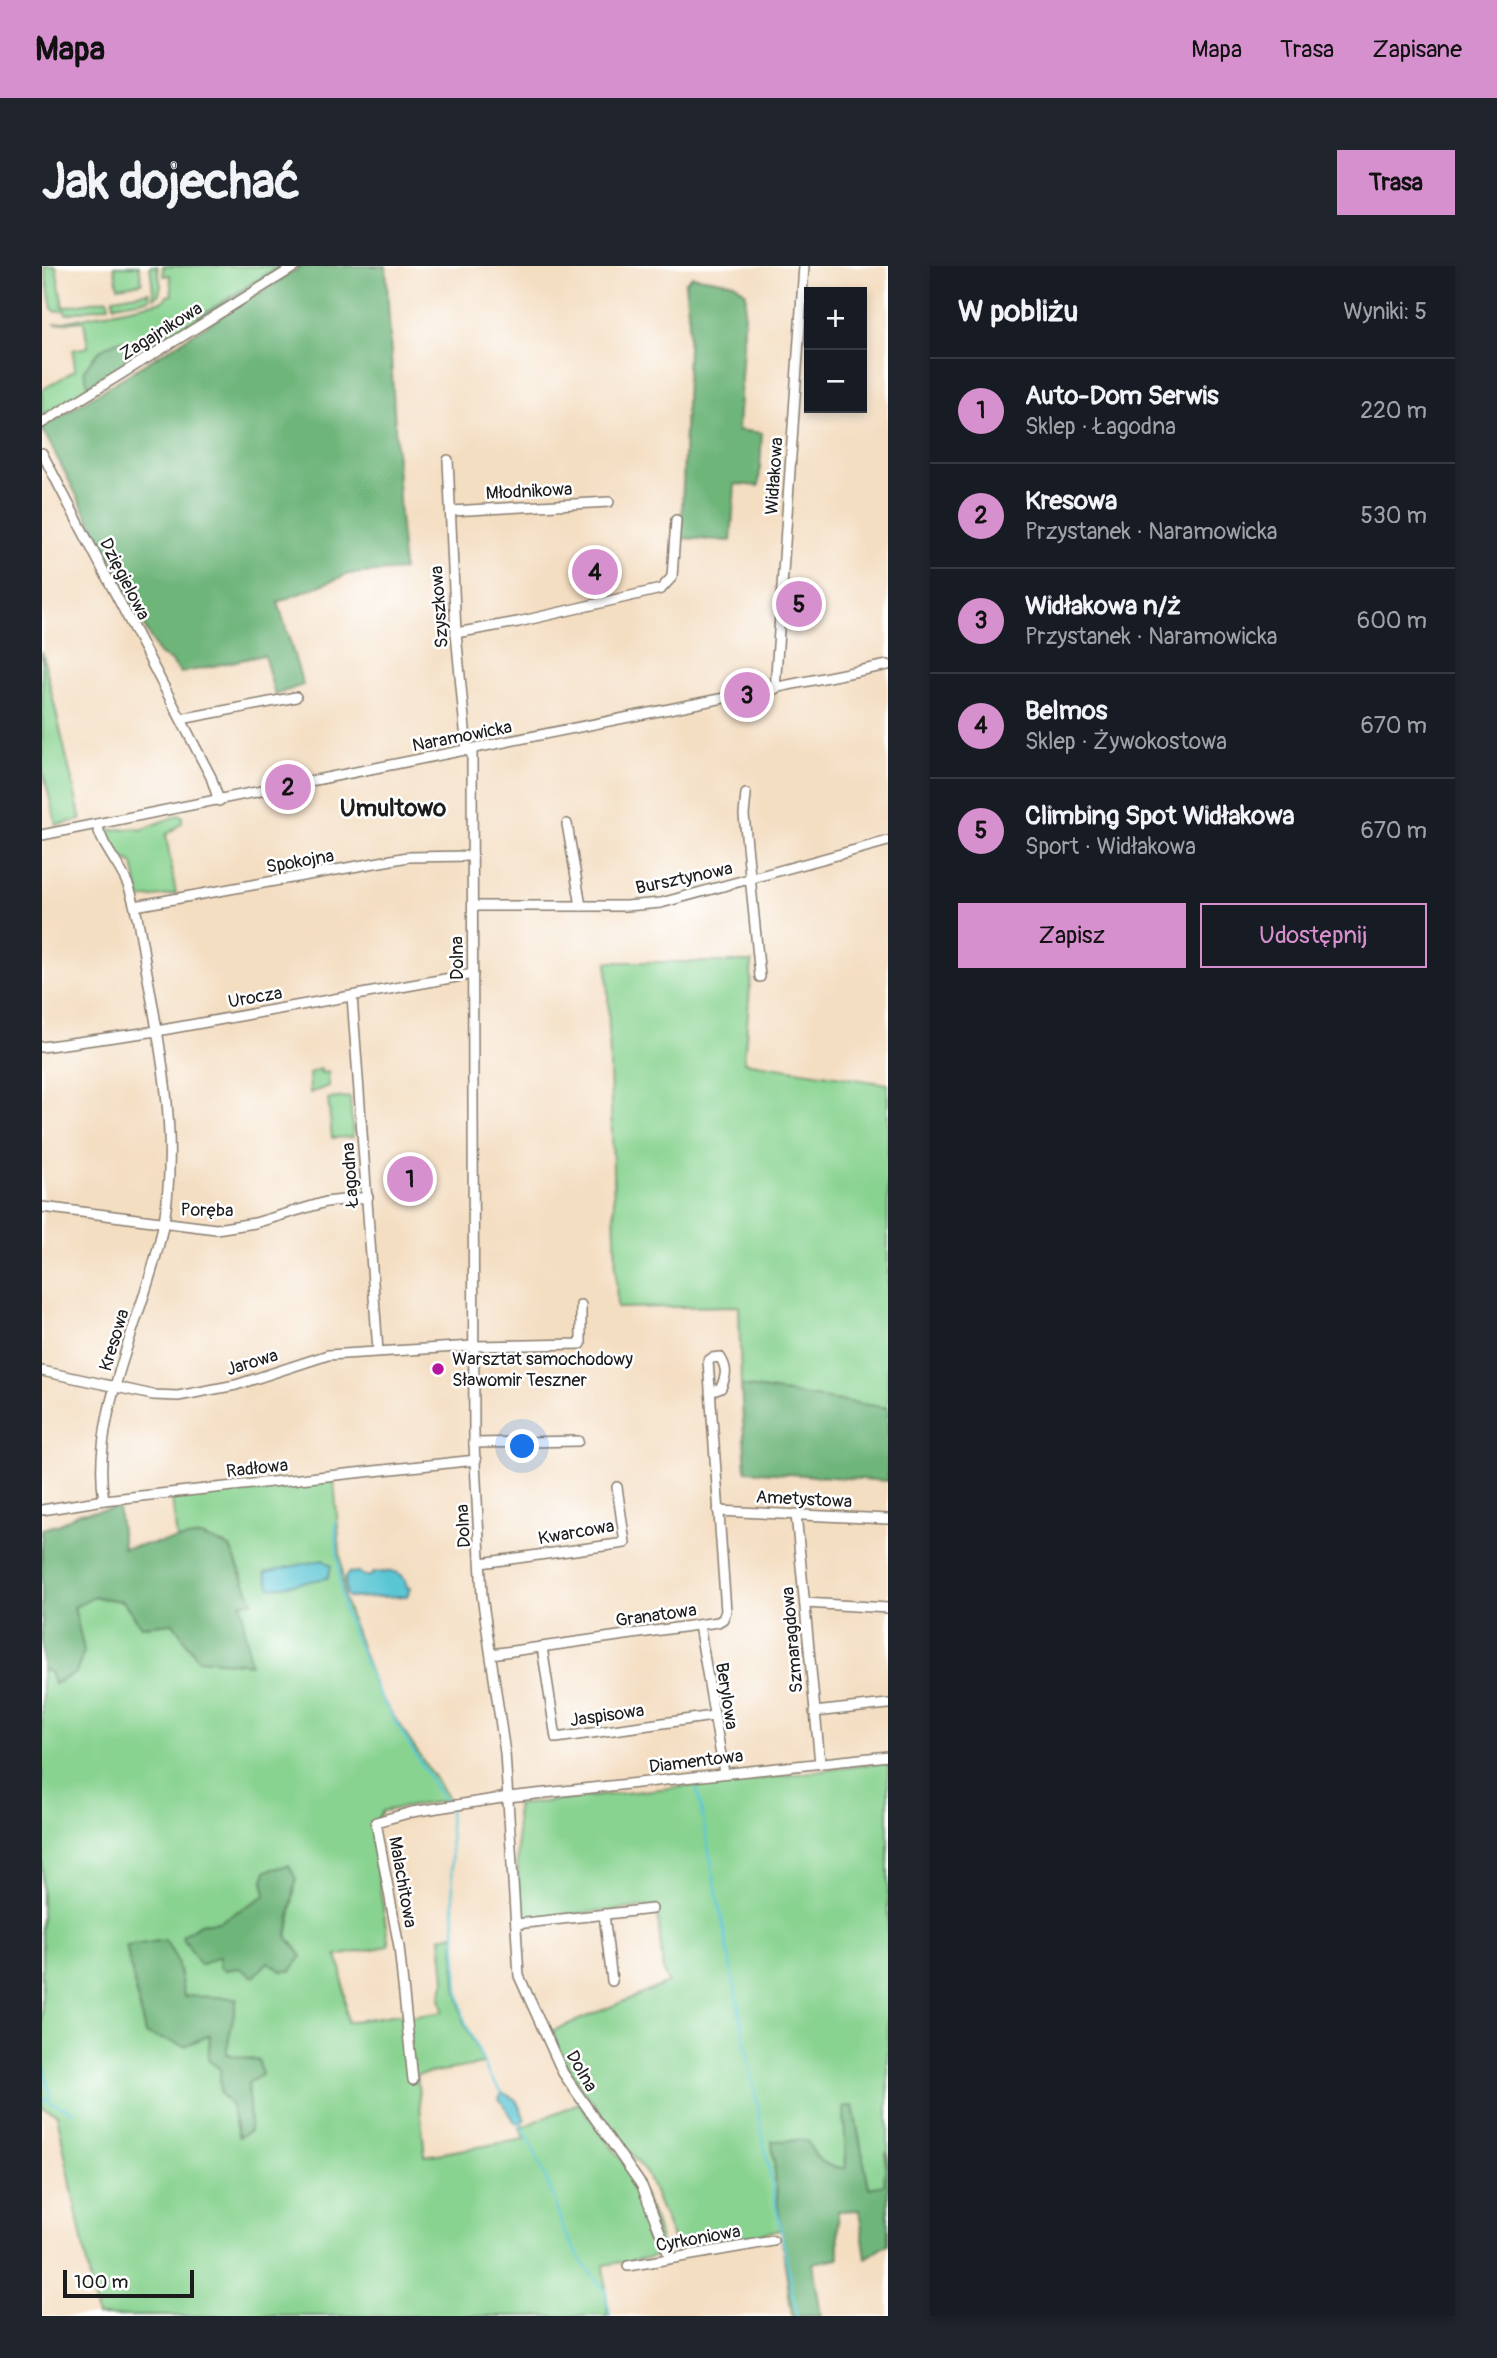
<!DOCTYPE html>
<html lang="pl">
<head>
<meta charset="utf-8">
<style>
  body { margin:0; font-family:Pangolin,sans-serif; background:#20242c; color:#f1f3f6 }
  .controls { position:absolute; right:21px; top:21px; display:grid; overflow:hidden; border-radius:0px; box-shadow:0 4px 10px #0003 }
  .controls button { width:63px; height:63px; display:grid; place-items:center; padding:0; border:0; border-bottom:2px solid #363941; background:#171b24; color:#f1f3f6; font:35px sans-serif }
  .scale { position:absolute; left:21px; bottom:18px; width:131px; box-sizing:border-box; padding-left:7px; border:4px solid #1c1c1c; border-top:0; font-size:19px; line-height:24px; white-space:nowrap; color:#1c1c1c; -webkit-text-stroke:5px #fff; paint-order:stroke }
  .you { position:absolute; left:481px; top:1181px; width:24px; height:24px; margin:-18px; border:5px solid #fff; border-radius:50%; background:#1a73e8; box-shadow:0 0 0 10px #1a73e833 }
  .badge { display:grid; place-items:center; width:46px; height:46px; border-radius:50%; background:#d690ce; color:#111; font-size:23px; font-weight:700 }
  .pin { position:absolute; translate:-50% -50%; border:4px solid #fff; box-shadow:0 2px 7px #0006 }
  .list { margin:0; padding:0; list-style:none }
  h2 { display:flex; justify-content:space-between; align-items:center; height:91px; margin:0; padding:0 28px; font-size:30px }
  h2 small { font-size:23px; font-weight:400; color:#9ea1a6 }
  .list li { display:grid; grid-template-columns:46px 1fr auto; gap:21px; align-items:center; box-sizing:border-box; height:105px; padding:0 28px; border-top:2px solid #363941 }
  .list b { display:block; font-size:26px; white-space:nowrap }
  .list p { margin:0; font-size:23px; white-space:nowrap; color:#9ea1a6 }
  .list em { font-size:23px; font-style:normal; color:#9ea1a6 }
  .actions { display:flex; gap:14px; padding:21px 28px }
  .actions a { flex:1; padding:16px 0; border:2px solid #d690ce; border-radius:0px; text-align:center; font-size:24px; color:#d690ce }
  .actions .main { background:#d690ce; color:#111 }
  .map { position:relative; flex:none; width:846px; height:2050px; overflow:hidden; border-radius:0px }
  header { display:flex; align-items:center; gap:42px; box-sizing:border-box; height:98px; padding:0 35px; background:#d690ce; color:#111 }
  header strong { font-size:33px }
  nav { display:flex; gap:38px; margin-inline-start:auto; font-size:24px }
  .intro { display:flex; align-items:center; justify-content:space-between; box-sizing:border-box; height:168px; padding:0 42px }
  h1 { margin:0; font-size:49px }
  .button { padding:18px 32px; border-radius:0px; background:#d690ce; color:#111; font-size:24px; font-weight:700 }
  main { display:flex; gap:42px; padding:0 42px }
  aside { flex:1; background:#171b24; border-radius:0px; box-shadow:0 4px 10px #0003 }
  .map>svg:first-child { display:block }
</style>
</head>
<body>
<header>
<strong>Mapa</strong>
<nav><a>Mapa</a><a>Trasa</a><a>Zapisane</a></nav>
</header>
<div class="intro"><h1>Jak dojechać</h1><a class="button">Trasa</a></div>
<main>
<div class="map">
<svg width="846" height="2050" viewBox="0 0 846 2050">
  <rect width="100%" height="100%" fill="#fff"/>
  <filter id="ink" filterUnits="userSpaceOnUse"><feTurbulence type="fractalNoise" baseFrequency=".0143" numOctaves="2"/><feDisplacementMap in="SourceGraphic" scale="14" xChannelSelector="R" yChannelSelector="G"/><feConvolveMatrix kernelMatrix="1 2 1 2 8 2 1 2 1" color-interpolation-filters="sRGB"/></filter>
  <filter id="wash" filterUnits="userSpaceOnUse"><feTurbulence type="fractalNoise" baseFrequency=".00686" numOctaves="4" result="noise"/><feDisplacementMap in="SourceGraphic" scale="28" xChannelSelector="R" yChannelSelector="G"/><feGaussianBlur stdDeviation="1.57" result="paint"/><feColorMatrix in="noise" values="0 0 0 0 0 0 0 0 0 0 0 0 0 0 0 0 0 1.4 0 .05"/><feComposite in="paint" operator="in"/></filter>
  <g filter="url(#wash)">
    <rect width="100%" height="100%" fill="#f4dec2"/>
    <g fill="#88d390" stroke="#527856" stroke-width="2" fill-rule="evenodd">
      <path d="M2,0H14L21,41L66,33L67,40L24,48L23,44L13,45L10,43Z"/>
      <path d="M72,0H97L100,17L76,21Z"/>
      <path d="M108,0H115L119,20L117,28L112,32Z"/>
      <path d="M121,0H237L0,150V124L33,104L31,84L46,81L42,55L12,58L121,35L125,30L130,29L128,9L122,10Z"/>
      <path d="M241,0H247L0,152Z"/>
      <path d="M107,26L108,33L72,39L71,32Z"/>
      <path d="M0,385L39,554L14,559L0,501Z"/>
      <path d="M136,549L140,550V557L124,569L134,628L98,633L91,598C78,591 64,580 66,564L95,562L99,564Z"/>
      <path d="M565,696H710L702,796L846,818V1142L699,1120L697,1040L575,1042Z"/>
      <path d="M279,803V807L286,806L287,820L268,827L267,807Z"/>
      <path d="M308,831L311,871L290,872L286,833Z"/>
      <path d="M292,1214L302,1333L335,1425L407,1534L340,1545L329,1564L347,1680L295,1690L300,1706L305,1756L356,1748L369,1751L401,1746L398,1732L403,1715L399,1671L412,1668L414,1720L421,1754L442,1798L375,1809L383,1890L483,1873L478,1862L537,1837L593,1912L613,1955L622,1989L562,1999L566,2050H55L15,1848L0,1841V1403L8,1406L42,1385L32,1341L52,1331L81,1335L99,1360L131,1357L198,1336H211L188,1281L159,1270L135,1274L130,1232ZM254,1613L240,1705L226,1696L183,1704L177,1701L178,1690L158,1698L140,1670L158,1658L177,1656L225,1629L221,1614ZM84,1680L135,1694L142,1730L184,1788L217,1795L206,1817L208,1865L196,1870L189,1840L178,1827V1803L168,1769Z"/>
      <path d="M846,1496V1887H844L842,1919L827,1922L811,1840L802,1842L804,1902H790L730,1875L738,1964L639,1983L632,1975L605,1909L526,1803L510,1765L626,1717L621,1704L615,1640L477,1653L474,1539L646,1520L681,1518Z"/>
    </g>
    <g fill="#6eb57a" stroke="#45684b" stroke-width="2">
      <path d="M260,0H344L361,304L307,308L236,336L261,419L233,429L222,389L139,407L130,396L116,387L0,162Z"/>
      <path d="M650,10L692,17L704,27L696,164L720,167L717,220L693,218L689,275L639,272L647,55L643,17Z"/>
      <path d="M79,74L87,77L95,89L46,120L42,104C52,89 61,79 79,74Z"/>
      <path d="M699,1120L846,1142V1215L704,1205Z"/>
      <path d="M76,1242L81,1282L159,1270L188,1281L211,1336L199,1337L208,1398L156,1393L131,1357L99,1360L81,1335L52,1331L32,1341L42,1385L34,1407L12,1418L8,1406L0,1403V1263L18,1258L37,1247Z"/>
      <path d="M247,1599L254,1613L245,1670L260,1690L249,1705H240L226,1696L212,1711L197,1702L183,1704L177,1701L178,1690L158,1699L140,1670L158,1658L177,1656L224,1629L221,1614L224,1605Z"/>
      <path d="M123,1674L135,1694L142,1730L195,1732L184,1788L217,1795L220,1809L206,1817L208,1865L197,1871L189,1840L178,1827V1803L166,1794L168,1769L143,1780L103,1768L84,1680Z"/>
      <path d="M811,1840L827,1922L842,1919L844,1887H846V1978L824,1992L817,1944L796,1945L797,1992L771,1997L779,2050H750L738,1960L730,1875L765,1874C774,1894 780,1901 804,1902L802,1841Z"/>
    </g>
    <g fill="#5ac6d4" stroke="#3b7178" stroke-width="2">
      <path d="M281,1294L289,1300L286,1312L230,1322L227,1320L223,1306Z"/>
      <path d="M316,1306L323,1310H329L331,1307C349,1306 361,1301 365,1321L368,1322L365,1330L307,1332L304,1328L303,1312L306,1307Z"/>
      <path d="M460,1826L474,1834L483,1853L477,1858L473,1857C468,1846 462,1841 457,1832Z"/>
    </g>
    <g fill="none" stroke-linecap="round" stroke-linejoin="round">
      <g stroke="#5ac6d4" stroke-width="2.5">
        <path d="M293,1257L298,1320L302,1344L335,1425L407,1544L416,1723L422,1753L447,1809L460,1826"/>
        <path d="M655,1522L755,2050"/>
        <path d="M0,1790L8,1830L5,1834"/>
        <path d="M0,1832L32,1846"/>
        <path d="M478,1857L488,1875L512,1932L521,1964L542,1999L563,2024L568,2050"/>
      </g>
    </g>
  </g>
  <g filter="url(#ink)">
    <g fill="none" stroke-linecap="round" stroke-linejoin="round">
      <defs>
        <g id="minor">
          <path d="M0,157L254,0"/>
          <path d="M0,187L169,511L177,535"/>
          <path d="M406,194L414,367L425,485"/>
          <path d="M409,245L567,236"/>
          <path d="M414,367L476,356L619,323L630,311L634,254"/>
          <path d="M733,423L762,0"/>
          <path d="M139,453L254,431"/>
          <path d="M430,484L432,1177L440,1330L463,1487L477,1710L521,1807L600,1920L628,1992"/>
          <path d="M704,528L702,549L718,711"/>
          <path d="M55,558C60,582 80,600 88,624C98,654 101,687 107,718C120,790 133,861 125,934C115,1030 46,1139 62,1234"/>
          <path d="M525,558L539,640"/>
          <path d="M0,569L846,399"/>
          <path d="M93,640L366,591L430,590"/>
          <path d="M431,640H584L619,637L846,575"/>
          <path d="M310,730L336,1085"/>
          <path d="M0,781L115,765L431,708"/>
          <path d="M0,941L174,963L213,957L284,936L326,931"/>
          <path d="M0,1105L111,1129L136,1130L194,1119L286,1089L431,1080L539,1078V1039"/>
          <path d="M432,1177L536,1175"/>
          <path d="M0,1244L62,1234L434,1194"/>
          <path d="M676,1245L846,1253"/>
          <path d="M754,1248L778,1497"/>
          <path d="M439,1297L583,1277L575,1221"/>
          <path d="M763,1337L846,1342"/>
          <path d="M657,1359L682,1507"/>
          <path d="M500,1381L514,1472L671,1450"/>
          <path d="M449,1388L676,1356L681,1353L684,1345L666,1095L670,1092L678,1091C686,1103 684,1110 679,1122L668,1126"/>
          <path d="M772,1446L846,1438"/>
          <path d="M562,1648L570,1715"/>
          <path d="M474,1658L610,1643"/>
          <path d="M371,1814L357,1681L334,1556L370,1546L466,1531L846,1490"/>
          <path d="M586,2000L731,1975"/>
        </g>
      </defs>
      <use href="#minor" stroke="#887d6f" stroke-width="12"/>
      <use href="#minor" stroke="#fff" stroke-width="9"/>
    </g>
  </g>
  <circle fill="#b5179e" stroke="#fff" stroke-width="2.5" cx="396" cy="1103" r="7"/>
  <g text-anchor="middle" stroke-width="5" stroke-linejoin="round" paint-order="stroke">
    <g font-size="18" fill="#1c1c1c" stroke="#fff">
      <text transform="translate(119 65) rotate(-32)" y="6">Zagajnikowa</text>
      <text transform="translate(732 210) rotate(-86)" y="6">Widłakowa</text>
      <text transform="translate(487 225) rotate(-3)" y="6">Młodnikowa</text>
      <text transform="translate(83 313) rotate(63)" y="6">Dzięgielowa</text>
      <text transform="translate(397 341) rotate(-94)" y="6">Szyszkowa</text>
      <text transform="translate(420 470) rotate(-11)" y="6">Naramowicka</text>
      <text transform="translate(258 595) rotate(-10)" y="6">Spokojna</text>
      <text transform="translate(642 612) rotate(-12)" y="6">Bursztynowa</text>
      <text transform="translate(415 692) rotate(-90)" y="6">Dolna</text>
      <text transform="translate(213 731) rotate(-10)" y="6">Urocza</text>
      <text transform="translate(308 909) rotate(-94)" y="6">Łagodna</text>
      <text transform="translate(165 944) rotate(1)" y="6">Poręba</text>
      <text transform="translate(72 1074) rotate(-73)" y="6">Kresowa</text>
      <text transform="translate(210 1096) rotate(-17)" y="6">Jarowa</text>
      <text transform="translate(215 1202) rotate(-6)" y="6">Radłowa</text>
      <text transform="translate(762 1233) rotate(3)" y="6">Ametystowa</text>
      <text transform="translate(421 1260) rotate(-93)" y="6">Dolna</text>
      <text transform="translate(534 1266) rotate(-10)" y="6">Kwarcowa</text>
      <text transform="translate(614 1349) rotate(-8)" y="6">Granatowa</text>
      <text transform="translate(750 1374) rotate(-95)" y="6">Szmaragdowa</text>
      <text transform="translate(685 1430) rotate(81)" y="6">Berylowa</text>
      <text transform="translate(565 1449) rotate(-8)" y="6">Jaspisowa</text>
      <text transform="translate(654 1495) rotate(-7)" y="6">Diamentowa</text>
      <text transform="translate(361 1616) rotate(80)" y="6">Malachitowa</text>
      <text transform="translate(540 1805) rotate(60)" y="6">Dolna</text>
      <text transform="translate(656 1972) rotate(-10)" y="6">Cyrkoniowa</text>
    </g>
    <g font-size="18" fill="#1c1c1c" stroke="#fff" text-anchor="start">
      <text x="410" y="1099">Warsztat samochodowy<tspan x="410" dy="21">Sławomir Teszner</tspan></text>
    </g>
    <g font-size="24" font-weight="bold" fill="#1c1c1c" stroke="#fff">
      <text x="351" y="550">Umultowo</text>
    </g>
  </g>
</svg>
<div class="controls">
<button>+</button>
<button>−</button>
</div>
<div class="scale">100 m</div>
<div class="you"></div>
<div class="pin badge" style="left:368px;top:913px">1</div>
<div class="pin badge" style="left:246px;top:521px">2</div>
<div class="pin badge" style="left:705px;top:429px">3</div>
<div class="pin badge" style="left:553px;top:306px">4</div>
<div class="pin badge" style="left:757px;top:338px">5</div>
</div>
<aside>
<h2>W pobliżu<small>Wyniki: 5</small></h2>
<ul class="list">
<li><span class="badge">1</span><div><b>Auto-Dom Serwis</b><p>Sklep · Łagodna</p></div><em>220 m</em></li>
<li><span class="badge">2</span><div><b>Kresowa</b><p>Przystanek · Naramowicka</p></div><em>530 m</em></li>
<li><span class="badge">3</span><div><b>Widłakowa n/ż</b><p>Przystanek · Naramowicka</p></div><em>600 m</em></li>
<li><span class="badge">4</span><div><b>Belmos</b><p>Sklep · Żywokostowa</p></div><em>670 m</em></li>
<li><span class="badge">5</span><div><b>Climbing Spot Widłakowa</b><p>Sport · Widłakowa</p></div><em>670 m</em></li>
</ul>
<div class="actions"><a class="main">Zapisz</a><a>Udostępnij</a></div>
</aside>
</main>
</body>
</html>
